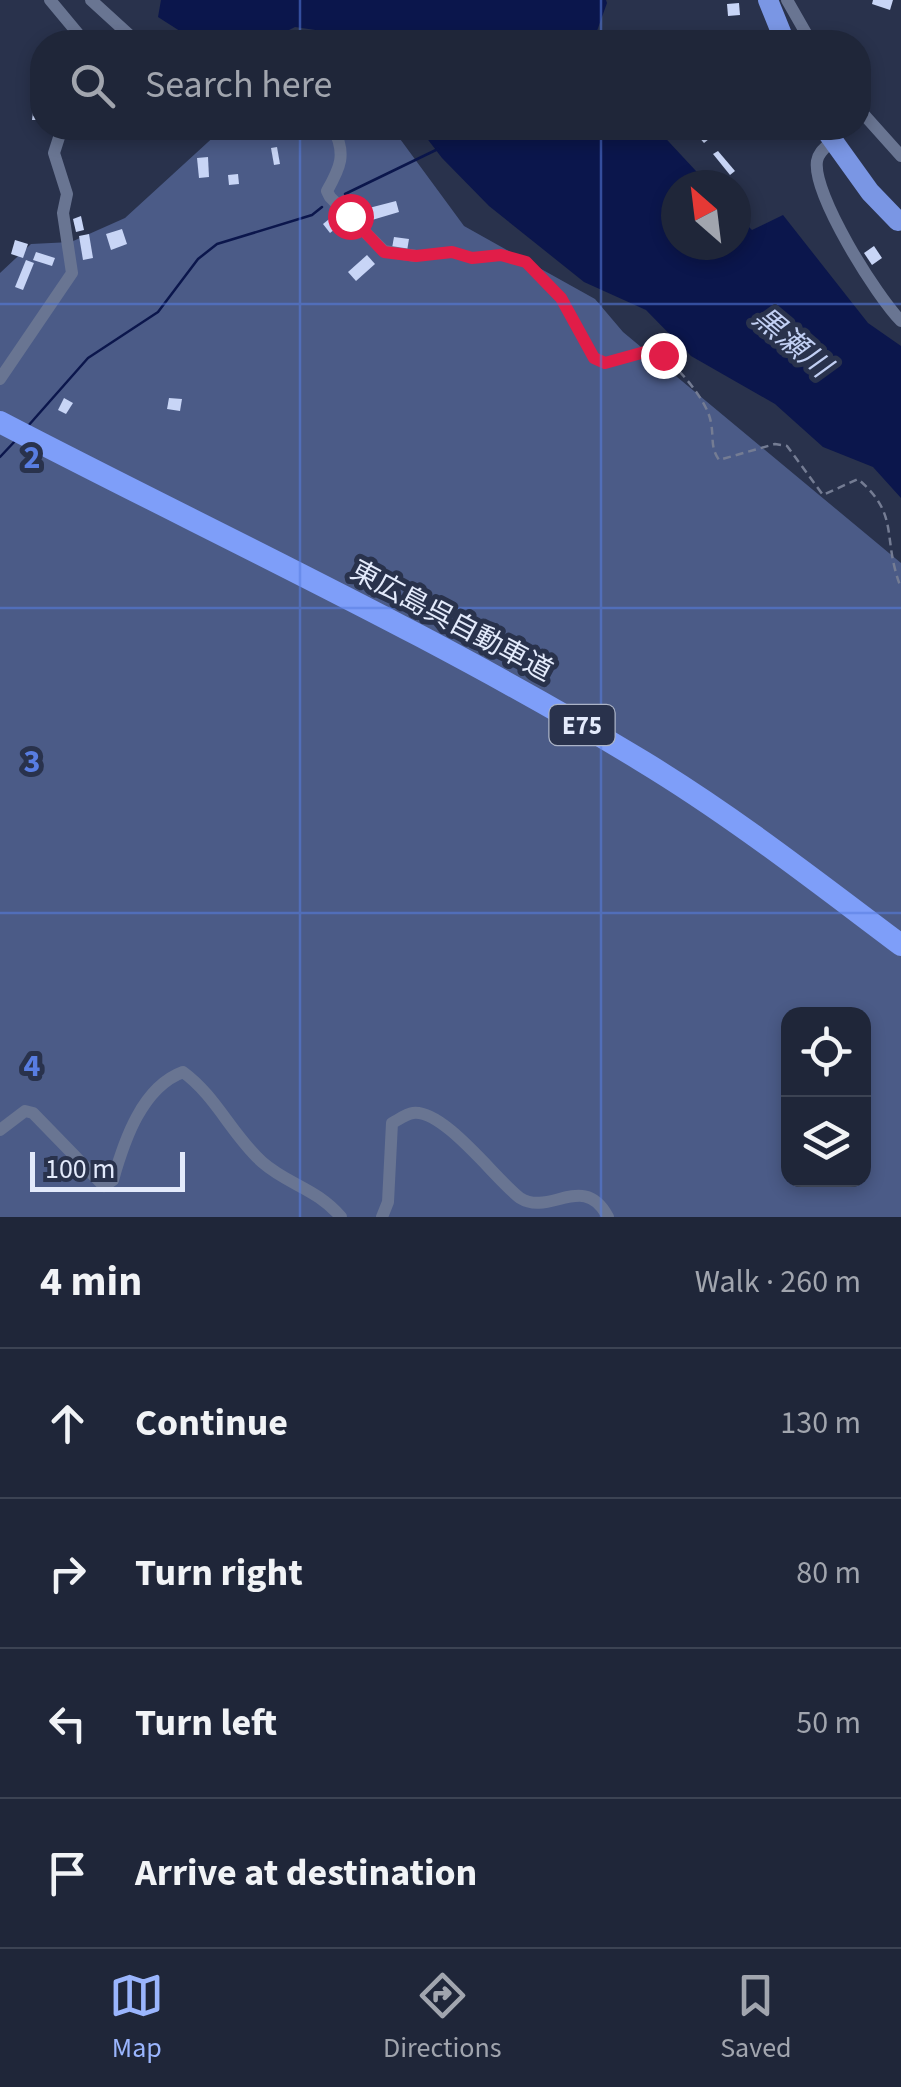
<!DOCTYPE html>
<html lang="en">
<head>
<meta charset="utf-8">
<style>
  body { margin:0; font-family:"Source Sans 3","Noto Sans JP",sans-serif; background:#2c3244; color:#f1f3f6 }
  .controls { position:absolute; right:30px; bottom:30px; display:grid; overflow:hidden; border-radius:20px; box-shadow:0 5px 15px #0003 }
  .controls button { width:90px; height:90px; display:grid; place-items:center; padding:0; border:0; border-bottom:2px solid #3c4353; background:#1f2639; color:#f1f3f6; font:50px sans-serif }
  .compass { position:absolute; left:661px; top:170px; width:90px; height:90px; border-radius:50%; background:#1f2639; box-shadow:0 5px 15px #0003; rotate:332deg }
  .scale { position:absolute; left:30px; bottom:25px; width:155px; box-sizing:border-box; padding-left:10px; border:5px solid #e3eafb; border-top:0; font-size:28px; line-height:35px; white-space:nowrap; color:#e3eafb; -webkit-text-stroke:8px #29324c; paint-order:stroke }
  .stop { position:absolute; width:30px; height:30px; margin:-22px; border:8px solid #e11d48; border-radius:50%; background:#fff }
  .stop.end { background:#e11d48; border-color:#fff; box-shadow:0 2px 10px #0008 }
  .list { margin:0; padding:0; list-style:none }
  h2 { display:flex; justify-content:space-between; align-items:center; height:130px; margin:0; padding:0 40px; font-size:42px }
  h2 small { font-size:32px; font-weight:400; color:#a1a5ae }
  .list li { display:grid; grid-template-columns:65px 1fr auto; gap:30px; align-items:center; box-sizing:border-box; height:150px; padding:0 40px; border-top:2px solid #3c4353 }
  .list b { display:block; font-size:38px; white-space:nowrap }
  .list em { font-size:32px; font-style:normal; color:#a1a5ae }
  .icon { flex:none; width:55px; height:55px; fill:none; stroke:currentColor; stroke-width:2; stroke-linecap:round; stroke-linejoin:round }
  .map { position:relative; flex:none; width:901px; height:1217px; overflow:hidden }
  .search { position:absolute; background:#1f2639; box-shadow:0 5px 15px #0003; left:30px; right:30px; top:30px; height:110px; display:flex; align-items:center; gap:25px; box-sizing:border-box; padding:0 35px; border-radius:40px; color:#a1a5ae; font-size:38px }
  .sheet { height:730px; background:#1f2639 }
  nav { display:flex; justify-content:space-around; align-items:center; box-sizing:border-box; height:140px; border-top:2px solid #3c4353; background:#1f2639; font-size:28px; color:#a1a5ae }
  nav a { display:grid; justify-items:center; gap:5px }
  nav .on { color:#9ab5fd }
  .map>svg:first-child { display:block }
</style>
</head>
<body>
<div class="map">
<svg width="901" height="1217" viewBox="0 0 901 1217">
  <rect width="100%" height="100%" fill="#29324c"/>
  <path fill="#4b5b87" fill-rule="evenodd" d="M230,128H392L464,226L595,299L623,332L901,563V1217H0V273L31,244L71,242L125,218L219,132ZM788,1014H864V1180H788Z"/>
  <g fill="#0b164c">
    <path d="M161,0H606L607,3L593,42H360L356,36L295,27L265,42H197L158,17Z"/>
    <path d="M419,128H656L709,185H676V245H736V214L752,230L783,215L868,323L901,346V498L873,467L823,447L775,404L691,356L646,310L584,282L489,206L442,158Z"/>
  </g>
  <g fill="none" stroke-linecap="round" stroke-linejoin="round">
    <g stroke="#0b164c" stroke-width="2.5">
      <path d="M345,194L438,149"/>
      <path d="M28,426L88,358L158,312L198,259L217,244L312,215L322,207"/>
      <path d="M0,457L16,440"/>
    </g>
  </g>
  <g fill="#c8d5f6">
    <path d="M873,0H893L890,10L872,4Z"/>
    <path d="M739,3L740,15L728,16L727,4Z"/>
    <path d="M35,95L42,96V120H32Z"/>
    <path d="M691,128H699L709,139L704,143Z"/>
    <path d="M277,147L280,164L274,165L271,148Z"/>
    <path d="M718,151L735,171L730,175L713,154Z"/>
    <path d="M208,157L209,177L199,178L197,158Z"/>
    <path d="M238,174L239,184L229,185L228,175Z"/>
    <path d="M396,201L399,212L372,220L369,208Z"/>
    <path d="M338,212L345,221L330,233L323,224Z"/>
    <path d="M81,216L84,230L76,232L73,219Z"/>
    <path d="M122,229L127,244L111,250L106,234Z"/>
    <path d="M89,234L93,258L83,260L79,236Z"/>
    <path d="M394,237L409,239L407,251L392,248Z"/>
    <path d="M15,240L28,244L23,258L11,254Z"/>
    <path d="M874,246L882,258L872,265L864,253Z"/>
    <path d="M36,252L55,258L52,266L33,260Z"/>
    <path d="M367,255L375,264L356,281L348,272Z"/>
    <path d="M26,260L34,263L23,290L15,287Z"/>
    <path d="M64,398L73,403L66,414L58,410Z"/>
    <path d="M169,398L182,399L180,411L167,409Z"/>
  </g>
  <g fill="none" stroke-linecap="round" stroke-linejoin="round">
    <path stroke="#747c93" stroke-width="2.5" stroke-dasharray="8 5" stroke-linecap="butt" d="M429,254L501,255L526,262L561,298L593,358L616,361L653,350C673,360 708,400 711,423C714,438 710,447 719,460L775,444L787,446L823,495L858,479C901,516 881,536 901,588"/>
    <g stroke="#697592" stroke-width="12">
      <path d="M50,0L85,42"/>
      <path d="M91,0L137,42"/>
      <path d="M787,0L811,42"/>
      <path d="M858,108L901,156"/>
      <path d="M333,128C347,154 340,168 327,191L330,197L384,251L416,256"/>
      <path d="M831,142C825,148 818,153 817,161C812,194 877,297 901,321"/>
      <path d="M0,379L72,273L63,213L67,194L54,153L62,128"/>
      <path d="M0,1130L25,1111L33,1113L104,1186L113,1180C124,1141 142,1087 183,1072C216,1096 232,1135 262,1162C288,1185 316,1188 341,1217"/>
      <path d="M382,1217L388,1202L392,1123C398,1120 406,1114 413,1113C444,1109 496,1180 520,1198C550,1217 584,1171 608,1217"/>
    </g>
    <g stroke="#7a96e4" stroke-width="20">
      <path d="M768,0L785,42"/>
      <path d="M824,128L870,192L898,221"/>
    </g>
    <path stroke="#7e9ef9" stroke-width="22" d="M0,422C215,534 435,635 642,761C733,816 817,882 901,945"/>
  </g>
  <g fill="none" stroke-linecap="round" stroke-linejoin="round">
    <path stroke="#e11d48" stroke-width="12" d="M350,216L384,252L416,256L452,252L472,258L501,255L526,262L561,298L594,358L605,363L652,350L663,355"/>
  </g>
  <path fill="none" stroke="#587de2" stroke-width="2.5" stroke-opacity="0.55" d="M300,0V42M601,0V42M300,128V1217M601,128V1217M0,304H901M0,608H901M0,913H901"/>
  <g text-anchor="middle" stroke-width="10" stroke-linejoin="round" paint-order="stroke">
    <rect fill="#29324c" stroke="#abb3c6" stroke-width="2.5" x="549.5" y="705" width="65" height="40" rx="8"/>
    <g font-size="25" font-weight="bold" fill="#e3eafb">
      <text x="582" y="734">E75</text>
    </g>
    <g font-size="28" fill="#e3eafb" stroke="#29324c">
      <text transform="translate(452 620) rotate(28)" y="10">東広島呉自動車道</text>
    </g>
    <g font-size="30" font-style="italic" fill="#c1cff3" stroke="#29324c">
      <text transform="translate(792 342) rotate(40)" y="10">黒瀬川</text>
    </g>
  </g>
  <g font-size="32" text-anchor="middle" font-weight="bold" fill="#587de2" stroke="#29324c" stroke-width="10" stroke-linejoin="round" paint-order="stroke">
    <text x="32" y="468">2</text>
    <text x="32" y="772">3</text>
    <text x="32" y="1076">4</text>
  </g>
</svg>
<div class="controls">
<button><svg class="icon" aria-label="locate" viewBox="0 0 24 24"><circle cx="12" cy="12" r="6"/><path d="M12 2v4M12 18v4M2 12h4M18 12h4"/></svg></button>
<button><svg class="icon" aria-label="layers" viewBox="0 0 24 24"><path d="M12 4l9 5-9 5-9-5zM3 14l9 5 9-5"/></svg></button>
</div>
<svg class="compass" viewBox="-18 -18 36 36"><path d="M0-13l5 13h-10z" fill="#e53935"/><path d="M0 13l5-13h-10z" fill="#a1a5ae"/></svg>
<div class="scale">100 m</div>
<div class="stop" style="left:350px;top:216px"></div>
<div class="stop end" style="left:663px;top:355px"></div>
<div class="search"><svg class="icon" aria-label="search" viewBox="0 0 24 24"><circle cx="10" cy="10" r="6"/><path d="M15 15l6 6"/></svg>Search here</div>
</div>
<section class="sheet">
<h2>4 min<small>Walk · 260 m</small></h2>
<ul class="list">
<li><svg class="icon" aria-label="ahead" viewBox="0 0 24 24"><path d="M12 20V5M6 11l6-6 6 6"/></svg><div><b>Continue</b></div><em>130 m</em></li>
<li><svg class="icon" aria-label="right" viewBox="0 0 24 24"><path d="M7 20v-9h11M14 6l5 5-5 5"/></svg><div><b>Turn right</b></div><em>80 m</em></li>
<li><svg class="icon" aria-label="left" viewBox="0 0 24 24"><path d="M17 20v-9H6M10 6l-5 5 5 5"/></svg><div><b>Turn left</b></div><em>50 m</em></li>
<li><svg class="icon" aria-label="arrive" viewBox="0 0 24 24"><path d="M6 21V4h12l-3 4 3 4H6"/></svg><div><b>Arrive at destination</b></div></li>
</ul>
</section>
<nav>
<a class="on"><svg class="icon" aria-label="map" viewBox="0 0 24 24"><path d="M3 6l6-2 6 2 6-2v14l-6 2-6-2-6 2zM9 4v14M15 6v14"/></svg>Map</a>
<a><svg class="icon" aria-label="directions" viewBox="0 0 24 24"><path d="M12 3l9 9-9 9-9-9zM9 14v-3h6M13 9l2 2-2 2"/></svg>Directions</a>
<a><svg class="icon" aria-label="saved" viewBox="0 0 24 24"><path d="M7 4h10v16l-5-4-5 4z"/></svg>Saved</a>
</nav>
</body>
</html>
